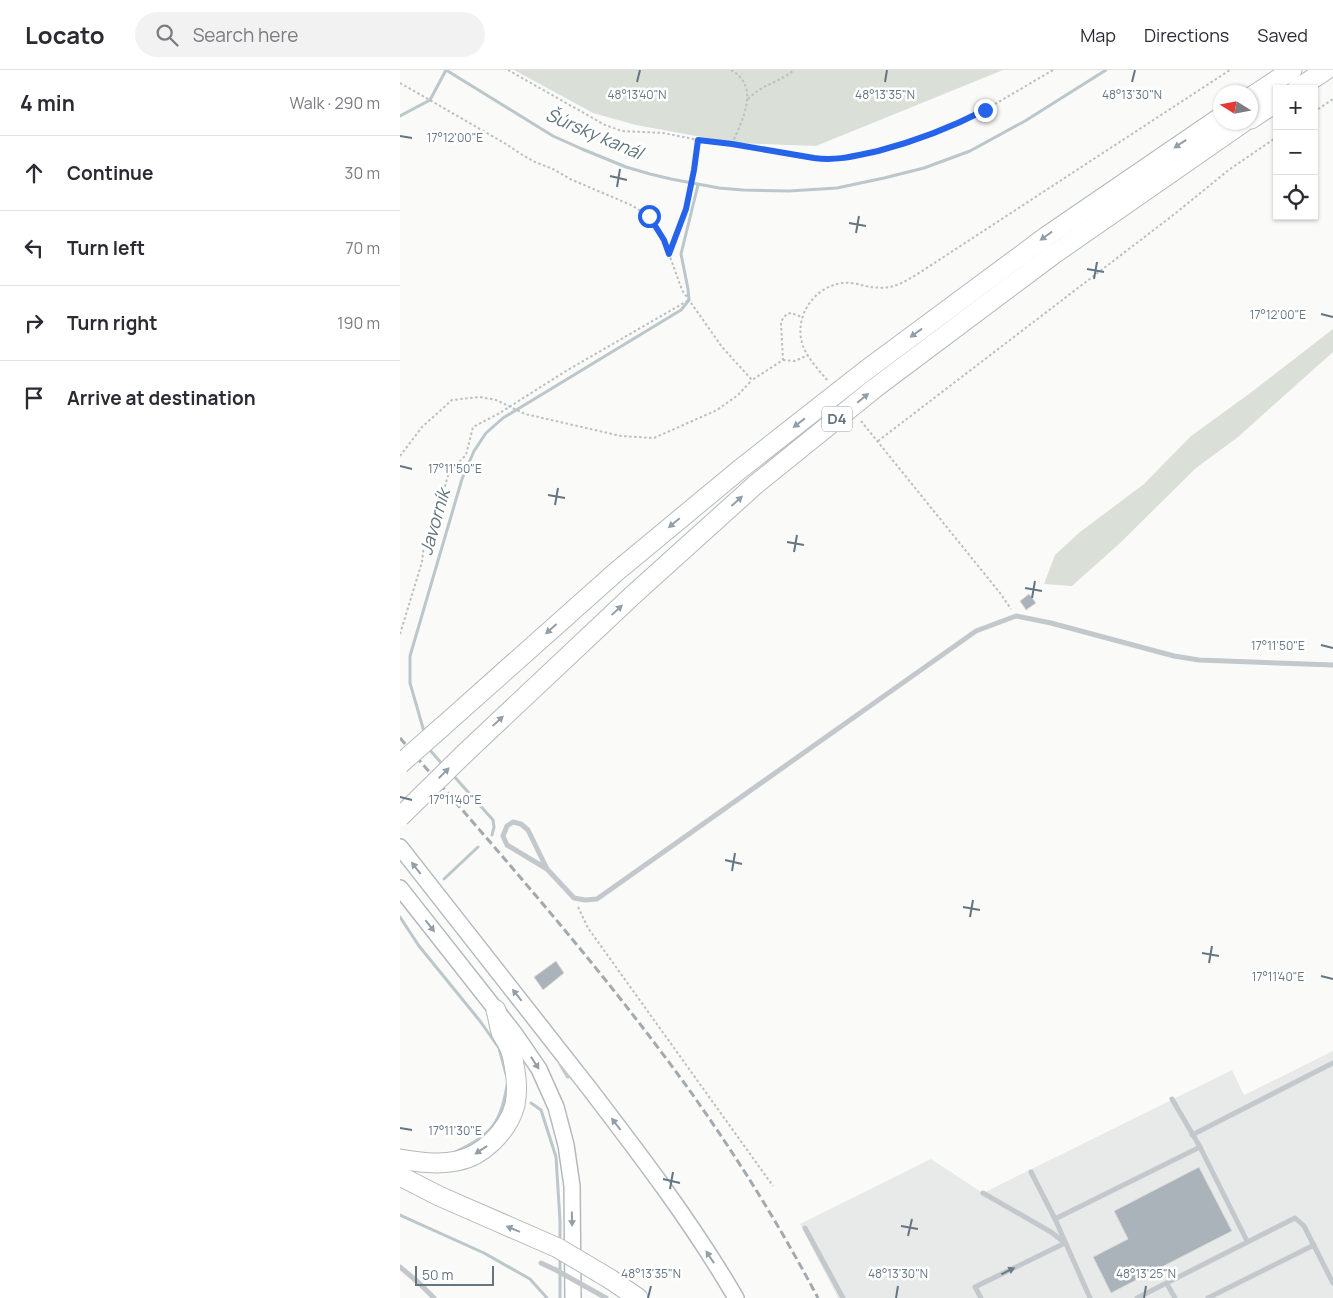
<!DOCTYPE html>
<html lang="en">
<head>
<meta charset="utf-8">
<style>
  body { margin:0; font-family:Manrope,sans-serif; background:#f2f2f3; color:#2b2b33 }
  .controls { position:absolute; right:15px; top:15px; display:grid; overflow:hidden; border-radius:0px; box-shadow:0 1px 4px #0004 }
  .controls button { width:45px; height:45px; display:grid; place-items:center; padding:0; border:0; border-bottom:1px solid #e1e1e2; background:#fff; color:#2b2b33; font:25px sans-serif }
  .compass { position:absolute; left:813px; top:15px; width:45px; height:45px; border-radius:50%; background:#fff; box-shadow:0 1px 4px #0004; rotate:281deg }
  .scale { position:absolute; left:15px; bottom:12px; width:79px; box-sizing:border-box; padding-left:5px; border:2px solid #657683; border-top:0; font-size:14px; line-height:18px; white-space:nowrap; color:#657683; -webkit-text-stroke:4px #fff; paint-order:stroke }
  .stop { position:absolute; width:15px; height:15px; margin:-11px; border:4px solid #2563eb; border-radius:50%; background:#fff }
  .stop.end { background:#2563eb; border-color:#fff; box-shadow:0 1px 5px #0008 }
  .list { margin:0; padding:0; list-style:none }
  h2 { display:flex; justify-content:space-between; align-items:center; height:65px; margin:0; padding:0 20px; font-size:21px }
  h2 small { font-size:16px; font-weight:400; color:#7c7c81 }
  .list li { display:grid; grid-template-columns:32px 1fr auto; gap:15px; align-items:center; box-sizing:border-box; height:75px; padding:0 20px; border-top:1px solid #e1e1e2 }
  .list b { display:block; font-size:19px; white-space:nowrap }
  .list em { font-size:16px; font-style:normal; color:#7c7c81 }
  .icon { flex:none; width:28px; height:28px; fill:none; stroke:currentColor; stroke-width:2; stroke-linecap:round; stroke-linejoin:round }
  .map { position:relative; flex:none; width:933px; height:1228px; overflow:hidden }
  header { display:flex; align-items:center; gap:30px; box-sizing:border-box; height:70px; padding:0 25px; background:#fff; border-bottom:1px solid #e1e1e2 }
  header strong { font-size:24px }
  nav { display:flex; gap:28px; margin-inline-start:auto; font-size:18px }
  .search { width:350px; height:45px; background:#f2f2f3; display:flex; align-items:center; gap:12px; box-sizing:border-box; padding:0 18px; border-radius:28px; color:#7c7c81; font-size:19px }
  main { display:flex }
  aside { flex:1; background:#fff }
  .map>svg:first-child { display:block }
</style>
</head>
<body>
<header>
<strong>Locato</strong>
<div class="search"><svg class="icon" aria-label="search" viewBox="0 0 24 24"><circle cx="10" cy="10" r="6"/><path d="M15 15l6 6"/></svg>Search here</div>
<nav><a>Map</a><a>Directions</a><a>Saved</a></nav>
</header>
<main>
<aside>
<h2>4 min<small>Walk · 290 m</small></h2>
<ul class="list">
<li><svg class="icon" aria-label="ahead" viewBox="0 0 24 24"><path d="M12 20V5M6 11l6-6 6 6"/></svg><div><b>Continue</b></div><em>30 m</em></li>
<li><svg class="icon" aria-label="left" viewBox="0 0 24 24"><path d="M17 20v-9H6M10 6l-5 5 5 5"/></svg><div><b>Turn left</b></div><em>70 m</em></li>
<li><svg class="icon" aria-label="right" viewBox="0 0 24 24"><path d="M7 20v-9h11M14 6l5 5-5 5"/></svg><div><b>Turn right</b></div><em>190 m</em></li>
<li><svg class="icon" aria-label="arrive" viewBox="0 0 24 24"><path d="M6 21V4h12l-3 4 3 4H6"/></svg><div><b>Arrive at destination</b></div></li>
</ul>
</aside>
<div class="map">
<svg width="933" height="1228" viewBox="0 0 933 1228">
  <rect width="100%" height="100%" fill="#fafaf8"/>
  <path fill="#e8e9e9" d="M933,981V1228H438L400,1154L531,1089L583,1123L832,1000L844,1025Z"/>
  <g fill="#dadfd7">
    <path d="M114,0H603L416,76L334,73L236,55L193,43Z"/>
    <path d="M933,259V282L838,367L796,398L719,474L672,516L644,514L655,485L680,462L744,414L791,366L849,324Z"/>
  </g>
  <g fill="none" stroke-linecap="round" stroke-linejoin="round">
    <g stroke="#bbc7cb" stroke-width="3">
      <path d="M46,0L153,66L182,79L226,97L250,104L271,109L319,118L343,120L389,121L437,118L484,108L524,98L570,81L625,51L706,0"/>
      <path d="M0,46L30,30L46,0"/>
      <path d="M25,665L10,613V586L62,409L74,381L86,363L103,348L281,240L289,230L288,219L281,184L298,115"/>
      <path d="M28,678L44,696"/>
      <path d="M52,704L93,750L94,757L92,765"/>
      <path d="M44,809L78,777"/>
      <path d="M0,847L19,876L80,951L99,978L106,1004"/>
      <path d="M131,1033L141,1040L156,1087L160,1151V1172"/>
      <path d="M55,1082C94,1064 101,1052 108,1010"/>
      <path d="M0,1145L84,1183L130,1209L147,1228"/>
      <path d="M160,1228V1186"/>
    </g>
  </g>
  <g fill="#aab3b9" stroke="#dcdcda">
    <path d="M629,524L636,533L626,540L620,531Z"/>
    <path d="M156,891L164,903L143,920L134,907Z"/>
    <path d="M799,1097L832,1161L711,1223L693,1187L728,1169L714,1141Z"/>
  </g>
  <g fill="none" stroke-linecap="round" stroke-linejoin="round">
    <defs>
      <g id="secondary">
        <path d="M0,777C63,857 126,937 189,1018C241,1086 293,1154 336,1228"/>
        <path d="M0,818L115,964L139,999L156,1037L166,1075L172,1116L173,1228"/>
      </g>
      <g id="highway">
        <path d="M897,19L926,0"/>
        <path d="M851,27L892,0"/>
        <path d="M851,49L877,32"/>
        <path d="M42,657L216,502L339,400L465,301L647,166L821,47"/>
        <path d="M63,685L233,525L355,415L475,318L654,184L844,52"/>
        <path d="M0,1089C18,1092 38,1095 57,1091C83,1086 108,1061 115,1035C117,1024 117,1012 115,1001C114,994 113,986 110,979C108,973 104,968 101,962C99,955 98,947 96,940"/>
        <path d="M0,1106L39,1126L158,1178"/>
        <path d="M210,1209L238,1228"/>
      </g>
    </defs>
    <use href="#secondary" stroke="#b3babf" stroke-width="18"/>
    <use href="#highway" stroke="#b4b9bd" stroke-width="21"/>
    <g stroke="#bbbfc2" stroke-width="2" stroke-dasharray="2.5 2.5" stroke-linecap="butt">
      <path d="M108,0L205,55L222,61L263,63L298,70L332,74L414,88L426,90L441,89L493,77L527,66L556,55L585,40L653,0"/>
      <path d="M331,0C361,17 342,50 332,74"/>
      <path d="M0,13L106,74L121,84L135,92L153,99L170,109L231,135L249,146L264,170L282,220L322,277L352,310L383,290L381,253L383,248L387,244L391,243L402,247"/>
      <path d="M348,29C361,15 380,12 394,0"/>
      <path d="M914,42L933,29"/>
      <path d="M269,184L285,139L295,100L298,70"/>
      <path d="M383,290L395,291L408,285"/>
      <path d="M427,310C419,300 408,289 403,276C393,248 413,217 442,213C449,212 458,214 465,216C488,220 496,217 516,205L830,0"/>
      <path d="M461,351L600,523L611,539"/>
      <path d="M478,371L772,146L830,99L877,67"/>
      <path d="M0,386L22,357L52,330L80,327L96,330L125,344L221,366L254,368L317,340L338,325L352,310"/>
      <path d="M0,564L22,492L24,474L31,465L49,402L66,385L73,357L98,344L166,301L289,230"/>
      <path d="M178,837L188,858L373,1116"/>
    </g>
    <g stroke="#c3c8cc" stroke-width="5">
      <path d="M147,799L107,775L103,766L107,756L113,752L121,754L128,760L147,799L174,828L185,830L197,829L576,561L616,546L651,553L774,586L799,590L933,595"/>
      <path d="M161,994L168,1006"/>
      <path d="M772,1029L800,1077"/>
      <path d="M792,1065L933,993"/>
      <path d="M631,1102L655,1149L690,1228"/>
      <path d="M655,1149L800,1077L847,1171"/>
      <path d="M405,1158L443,1228"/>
      <path d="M141,1193L156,1200"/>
      <path d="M0,1197L19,1213L34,1228"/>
      <path d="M767,1214L775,1228"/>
      <path d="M581,1228L575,1217L665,1173L651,1162L583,1123"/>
      <path d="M737,1228L895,1148L904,1156L933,1213"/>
      <path d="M808,1228L914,1175"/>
    </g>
    <use href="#secondary" stroke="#fff" stroke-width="15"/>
    <use href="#highway" stroke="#fff" stroke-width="19"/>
    <path stroke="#a2aab0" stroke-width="3" stroke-dasharray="8 4" stroke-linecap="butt" d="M0,668C88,770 178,871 259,979C319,1058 372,1141 418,1228"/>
    <defs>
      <g id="highway-bridge">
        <path d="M0,694L42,657"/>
        <path d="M0,747L63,685"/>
        <path d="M158,1178L210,1209"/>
      </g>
    </defs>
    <use href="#highway-bridge" stroke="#b4b9bd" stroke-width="21" stroke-linecap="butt"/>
    <path stroke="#c3c8cc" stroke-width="5" d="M156,1200L206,1228"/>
    <use href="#highway-bridge" stroke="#fff" stroke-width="19"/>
  </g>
  <defs><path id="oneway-solid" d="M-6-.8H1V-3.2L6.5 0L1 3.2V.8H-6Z" transform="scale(1.25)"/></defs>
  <g fill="#939fa8">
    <use href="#oneway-solid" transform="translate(780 74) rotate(146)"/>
    <use href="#oneway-solid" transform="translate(646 166) rotate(144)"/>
    <use href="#oneway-solid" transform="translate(516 263) rotate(144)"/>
    <use href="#oneway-solid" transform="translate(463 328) rotate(-39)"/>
    <use href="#oneway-solid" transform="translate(399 353) rotate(142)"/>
    <use href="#oneway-solid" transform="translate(337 431) rotate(-42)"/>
    <use href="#oneway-solid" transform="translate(274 453) rotate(140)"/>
    <use href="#oneway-solid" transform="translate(217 540) rotate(-43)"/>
    <use href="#oneway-solid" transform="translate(151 559) rotate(138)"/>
    <use href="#oneway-solid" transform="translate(98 651) rotate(-43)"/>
    <use href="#oneway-solid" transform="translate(44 703) rotate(-45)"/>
    <use href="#oneway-solid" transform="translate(16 798) rotate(-128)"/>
    <use href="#oneway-solid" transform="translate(30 856) rotate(52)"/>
    <use href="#oneway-solid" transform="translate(117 925) rotate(-129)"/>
    <use href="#oneway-solid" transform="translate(135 993) rotate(57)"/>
    <use href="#oneway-solid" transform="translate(216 1054) rotate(-128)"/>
    <use href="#oneway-solid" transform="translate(81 1080) rotate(146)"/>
    <use href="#oneway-solid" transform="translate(172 1149) rotate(89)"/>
    <use href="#oneway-solid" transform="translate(113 1159) rotate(-157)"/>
    <use href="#oneway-solid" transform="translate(310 1187) rotate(-123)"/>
  </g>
  <use fill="#6a7a87" href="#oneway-solid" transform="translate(608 1201) rotate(-26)"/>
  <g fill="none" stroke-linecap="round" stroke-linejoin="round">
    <path stroke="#2563eb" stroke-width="6" d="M249,146L264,170L269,184L286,139L294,100L298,70L332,74L414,88C438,91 454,86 478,81C516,71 550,58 585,40"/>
  </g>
  <path fill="none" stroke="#657683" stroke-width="2" d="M237,12L240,0M485,12L487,0M732,12L735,0M0,66L12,68M210,106L227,110M217,117L220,99M449,153L466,156M456,163L459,146M687,199L704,202M694,209L697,192M921,244L933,247M0,396L12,399M148,425L165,428M155,435L158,418M387,472L404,475M394,482L397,465M625,518L642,521M632,528L635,511M921,575L933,578M0,727L12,730M325,790L342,794M332,801L335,783M563,837L580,840M570,847L573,830M802,883L819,886M809,893L812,876M921,906L933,909M0,1058L12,1060M263,1109L280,1113M270,1119L273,1102M501,1156L518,1159M508,1166L512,1149M248,1228L251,1216M496,1228L498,1216M744,1228L746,1216"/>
  <g text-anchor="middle" stroke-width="5" stroke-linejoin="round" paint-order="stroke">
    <rect fill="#fff" stroke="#939fa8" stroke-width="1" x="422" y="336.5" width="30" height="25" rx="4"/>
    <g font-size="15" font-weight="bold" fill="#657683">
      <text x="437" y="354">D4</text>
    </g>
    <g font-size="18" font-style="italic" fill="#60757c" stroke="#fff">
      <text transform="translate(194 64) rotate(23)" y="6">Šúrsky kanál</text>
      <text transform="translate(35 452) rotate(-74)" y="6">Javorník</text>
    </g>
  </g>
  <g font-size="12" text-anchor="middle" fill="#657683" stroke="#fff" stroke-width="5" stroke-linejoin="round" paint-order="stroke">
    <text x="237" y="29">48°13'40"N</text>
    <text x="485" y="29">48°13'35"N</text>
    <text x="732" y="29">48°13'30"N</text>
    <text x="55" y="72">17°12'00"E</text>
    <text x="878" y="249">17°12'00"E</text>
    <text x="55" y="403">17°11'50"E</text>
    <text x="878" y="580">17°11'50"E</text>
    <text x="55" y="734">17°11'40"E</text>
    <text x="878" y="911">17°11'40"E</text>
    <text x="55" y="1065">17°11'30"E</text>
    <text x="251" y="1208">48°13'35"N</text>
    <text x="498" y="1208">48°13'30"N</text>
    <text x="746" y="1208">48°13'25"N</text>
  </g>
</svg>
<div class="controls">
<button>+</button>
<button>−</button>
<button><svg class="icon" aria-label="locate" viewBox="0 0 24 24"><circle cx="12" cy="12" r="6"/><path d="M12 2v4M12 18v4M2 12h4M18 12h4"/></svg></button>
</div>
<svg class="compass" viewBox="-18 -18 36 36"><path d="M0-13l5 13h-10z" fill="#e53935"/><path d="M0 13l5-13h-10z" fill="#7c7c81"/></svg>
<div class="scale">50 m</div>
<div class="stop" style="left:249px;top:146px"></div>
<div class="stop end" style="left:585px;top:40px"></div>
</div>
</main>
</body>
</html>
